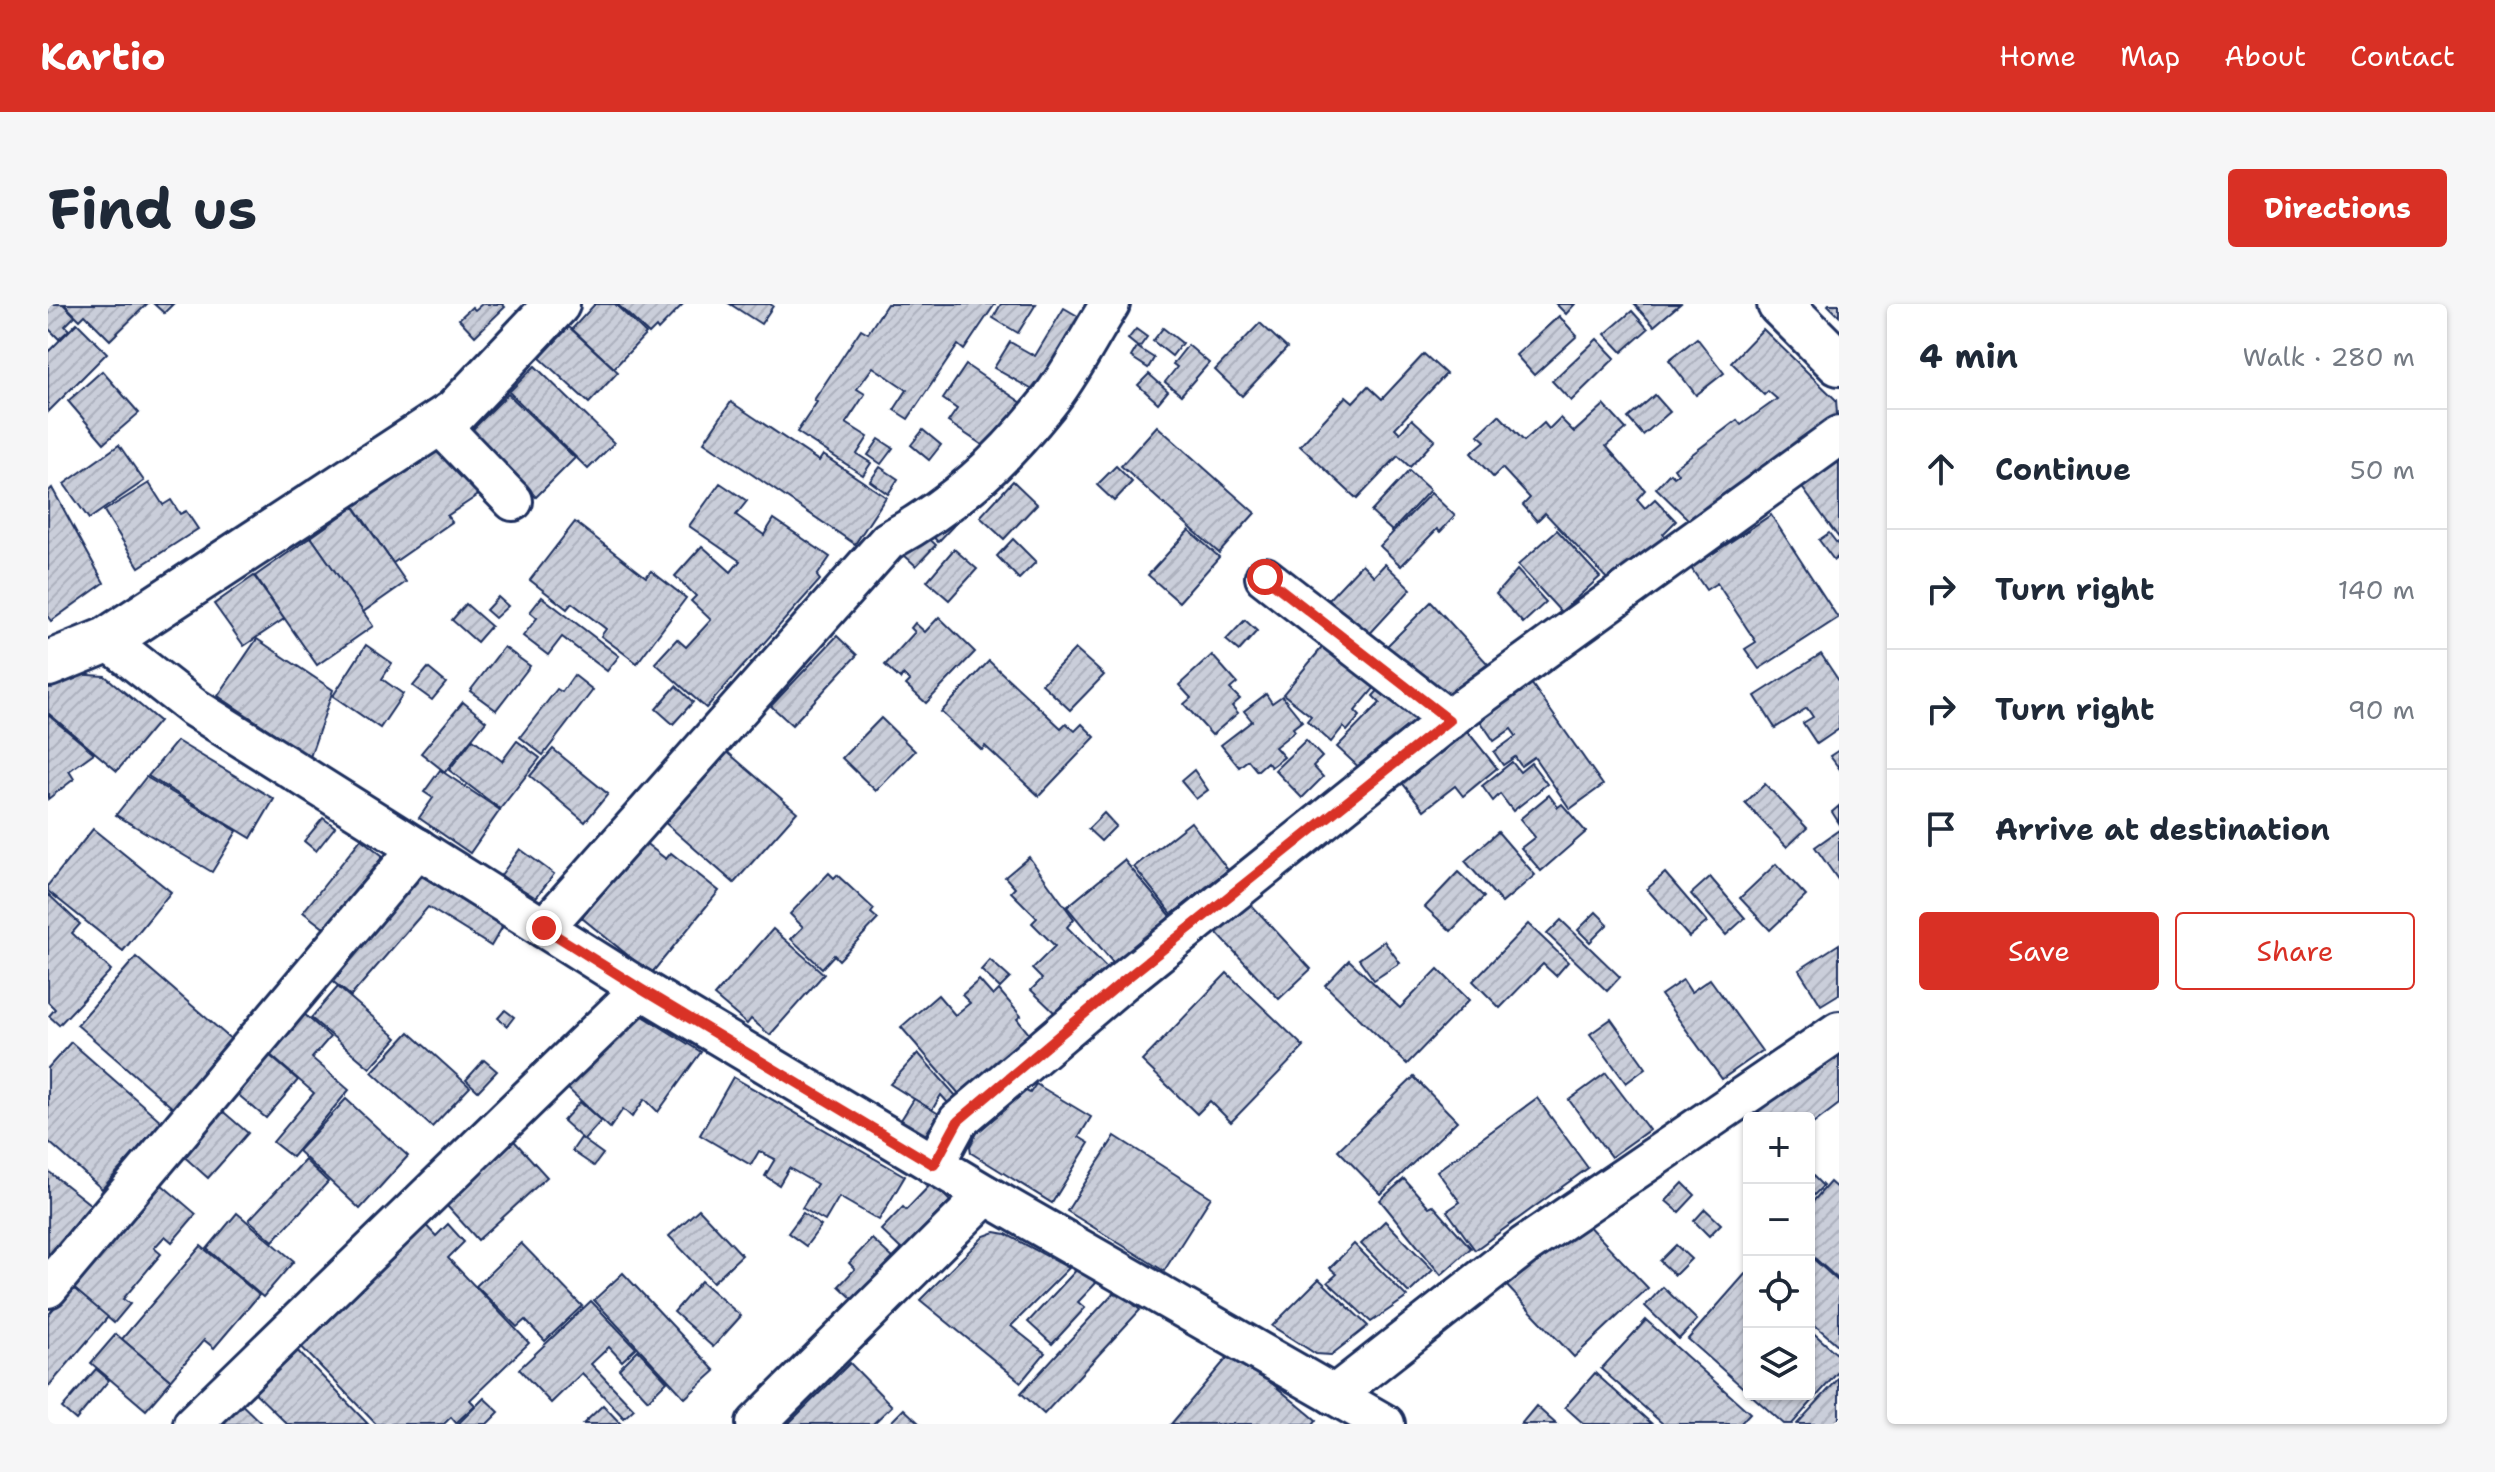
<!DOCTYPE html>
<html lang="en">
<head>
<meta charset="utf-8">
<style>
  body { margin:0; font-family:"Shantell Sans",sans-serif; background:#f6f6f7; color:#1f2937 }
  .controls { position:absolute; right:24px; bottom:24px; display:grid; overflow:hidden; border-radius:8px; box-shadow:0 2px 6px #0004 }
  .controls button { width:72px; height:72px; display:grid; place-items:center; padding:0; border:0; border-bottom:2px solid #e0e1e3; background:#fff; color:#1f2937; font:40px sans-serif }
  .stop { position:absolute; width:24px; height:24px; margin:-18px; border:6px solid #d93025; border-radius:50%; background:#fff }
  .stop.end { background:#d93025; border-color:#fff; box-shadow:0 2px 8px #0008 }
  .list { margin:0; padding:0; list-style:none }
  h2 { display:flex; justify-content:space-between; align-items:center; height:104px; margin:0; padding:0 32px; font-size:34px }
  h2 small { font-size:26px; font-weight:400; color:#747a83 }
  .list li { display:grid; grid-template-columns:52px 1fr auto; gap:24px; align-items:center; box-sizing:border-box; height:120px; padding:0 32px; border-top:2px solid #e0e1e3 }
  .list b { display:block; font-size:30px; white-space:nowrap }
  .list em { font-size:26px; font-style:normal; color:#747a83 }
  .actions { display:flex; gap:16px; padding:24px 32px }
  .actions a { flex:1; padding:18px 0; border:2px solid #d93025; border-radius:8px; text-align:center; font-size:28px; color:#d93025 }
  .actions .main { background:#d93025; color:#fff }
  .icon { flex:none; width:44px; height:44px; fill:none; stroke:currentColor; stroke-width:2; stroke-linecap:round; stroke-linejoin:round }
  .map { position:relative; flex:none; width:1791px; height:1120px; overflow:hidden; border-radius:8px }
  header { display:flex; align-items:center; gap:48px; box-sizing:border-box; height:112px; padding:0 40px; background:#d93025; color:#fff }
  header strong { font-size:38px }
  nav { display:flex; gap:44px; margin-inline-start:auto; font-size:28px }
  .intro { display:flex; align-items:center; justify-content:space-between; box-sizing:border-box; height:192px; padding:0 48px }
  h1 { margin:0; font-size:56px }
  .button { padding:20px 36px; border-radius:8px; background:#d93025; color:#fff; font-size:28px; font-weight:700 }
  main { display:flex; gap:48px; padding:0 48px }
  aside { flex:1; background:#fff; border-radius:8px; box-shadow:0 2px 6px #0004 }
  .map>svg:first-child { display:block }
</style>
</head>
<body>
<header>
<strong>Kartio</strong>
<nav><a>Home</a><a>Map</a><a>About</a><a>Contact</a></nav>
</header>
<div class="intro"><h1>Find us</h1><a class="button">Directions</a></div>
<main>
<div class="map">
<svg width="1791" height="1120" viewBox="0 0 1791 1120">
  <defs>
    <pattern id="building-hatch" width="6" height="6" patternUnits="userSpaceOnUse" patternTransform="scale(2)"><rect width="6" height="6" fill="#caceda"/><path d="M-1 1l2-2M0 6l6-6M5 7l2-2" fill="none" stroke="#adb1be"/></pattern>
  </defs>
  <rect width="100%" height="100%" fill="#fff"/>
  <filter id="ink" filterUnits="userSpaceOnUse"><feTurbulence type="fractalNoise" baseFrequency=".0125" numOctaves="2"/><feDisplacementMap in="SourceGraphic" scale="16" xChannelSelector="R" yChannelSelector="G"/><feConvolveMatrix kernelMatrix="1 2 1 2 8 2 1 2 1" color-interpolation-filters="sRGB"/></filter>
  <g filter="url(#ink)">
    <g fill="url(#building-hatch)" stroke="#1b2f5e" stroke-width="2">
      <path d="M0,0H15L27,12L17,22L21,26L11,35L0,24Z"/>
      <path d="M16,0H99L62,36L37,11L32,16Z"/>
      <path d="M106,0H125L116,9Z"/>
      <path d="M434,0H454L457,3L427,32L411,15L424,3L427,6Z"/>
      <path d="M547,0H567L598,30L566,64L524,25Z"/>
      <path d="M569,0H635L610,26L608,23L601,30Z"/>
      <path d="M682,0H722L725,2L713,20Z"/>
      <path d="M839,0H947L916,46L910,41L860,115L846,106L859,86L825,63L809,85L817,90L798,119L820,133L809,150L823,159L815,171L749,128L769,98L766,96L813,25L820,29Z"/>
      <path d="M953,0H988L970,29L945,14Z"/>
      <path d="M1508,0H1527L1518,10Z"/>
      <path d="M1586,0H1632L1606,22Z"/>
      <path d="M1781,0H1791V12L1780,1Z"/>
      <path d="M1016,4L1035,15L990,89L946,64L962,38L987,52Z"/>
      <path d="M1584,7L1600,25L1574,48L1557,30Z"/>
      <path d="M1511,12L1529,32L1486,71L1468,51Z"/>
      <path d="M29,19L59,49L0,108V48Z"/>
      <path d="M1212,19L1239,44L1194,92L1167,66Z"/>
      <path d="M521,23L570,68L541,99L492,54Z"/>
      <path d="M1115,24L1134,39L1124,52L1105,37Z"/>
      <path d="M1088,25L1099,33L1091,44L1080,35Z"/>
      <path d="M1715,25L1788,96L1789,110L1646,221L1608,184L1622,169L1626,173L1630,170L1626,164L1689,116L1693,121L1729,95L1720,87L1716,91L1683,58Z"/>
      <path d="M1649,34L1676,69L1648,91L1621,56Z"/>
      <path d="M1549,35L1567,54L1523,97L1504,77Z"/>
      <path d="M1140,41L1161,59L1133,91L1117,78L1129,63L1125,60Z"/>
      <path d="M1089,43L1106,54L1100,64L1083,53Z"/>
      <path d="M1376,50L1398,70L1347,124L1352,129L1364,115L1387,136L1362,163L1350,152L1309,195L1252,142L1298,92L1305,98L1320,82L1334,95Z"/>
      <path d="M918,61L977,101L945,148L900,118L909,105L895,95Z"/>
      <path d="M487,62L566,139L540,165L461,88Z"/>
      <path d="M54,67L91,109L56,139L20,97Z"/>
      <path d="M1101,70L1120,87L1110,99L1090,81Z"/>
      <path d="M460,90L527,154L488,193L422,128Z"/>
      <path d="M1607,91L1622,108L1595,131L1580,114Z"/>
      <path d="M683,98L771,157L775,151L838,193L807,240L656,138Z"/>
      <path d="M1556,101L1578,125L1558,142L1597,186L1589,195L1597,204L1607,195L1628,217L1615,230L1621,236L1561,277L1497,209L1489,217L1475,201L1482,194L1454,164L1445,173L1423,149L1437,137L1430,131L1451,111L1476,137L1496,119L1501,125L1512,114L1526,128Z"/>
      <path d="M1109,122L1207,209L1171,249L1073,162Z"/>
      <path d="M875,126L893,141L881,156L863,141Z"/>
      <path d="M831,135L845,144L833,160L820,151Z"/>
      <path d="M71,141L96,177L41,215L16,180Z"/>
      <path d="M393,142L441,184L399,212L404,218L345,259L306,202Z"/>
      <path d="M1791,155V234L1753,182Z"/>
      <path d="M1068,162L1084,178L1066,197L1049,181Z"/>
      <path d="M832,163L850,175L840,190L822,177Z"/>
      <path d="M1361,167L1382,186L1344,227L1323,208Z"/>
      <path d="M965,177L989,200L956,235L932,213Z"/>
      <path d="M101,179L115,201L123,196L132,210L138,207L150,225L91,263L56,207Z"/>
      <path d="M672,179L699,197L688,211L716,231L726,215L782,253L769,272L772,276L658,404L607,359L629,335L638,343L663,316L643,297L648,292L627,272L654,242L683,268L692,257L641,222Z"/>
      <path d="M4,184L56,279L3,317L0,313V188Z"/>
      <path d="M1383,189L1407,212L1392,228L1389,225L1353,262L1332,242Z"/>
      <path d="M306,203L358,278L315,308L263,233Z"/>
      <path d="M895,208L907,220L890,238L878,225Z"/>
      <path d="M1723,211L1790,314L1711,365L1697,345L1708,338L1669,279L1658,286L1643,264Z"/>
      <path d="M527,218L598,273L603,267L638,294L589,359L553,332L558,325L524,299L519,305L482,276Z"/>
      <path d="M1141,226L1171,253L1131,298L1100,271Z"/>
      <path d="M1509,226L1552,273L1513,308L1470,261Z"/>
      <path d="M875,229L888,241L868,262L855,250Z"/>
      <path d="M1781,229L1791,242V252L1786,256L1771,236Z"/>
      <path d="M263,233L325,322L269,361L207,272Z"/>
      <path d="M965,235L988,258L971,275L949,252Z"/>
      <path d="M906,245L929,265L901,296L879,277Z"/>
      <path d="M1314,260L1326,272L1337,260L1363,285L1317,335L1278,298Z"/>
      <path d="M1469,266L1498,298L1475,319L1448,290Z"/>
      <path d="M206,272L236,315L196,342L166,300Z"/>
      <path d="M450,293L460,302L447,314L438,306Z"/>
      <path d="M494,293L571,352L559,367L514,333L500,351L475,332L489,314L482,308Z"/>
      <path d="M1383,298L1440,360L1389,398L1334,347Z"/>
      <path d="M418,300L443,322L429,338L404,316Z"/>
      <path d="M891,313L927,348L878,399L858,381L862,377L855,371L852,375L837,361L867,328L863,324L867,319L877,328Z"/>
      <path d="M1197,316L1209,327L1191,347L1178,336Z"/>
      <path d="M789,332L809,351L744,421L723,402Z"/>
      <path d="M1282,334L1333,376L1307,407L1312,412L1299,427L1295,423L1283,438L1259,417L1263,412L1235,390Z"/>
      <path d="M209,335L285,386L262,453L170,392Z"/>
      <path d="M318,341L344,359L334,375L355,390L332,424L285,392Z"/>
      <path d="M456,343L482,362L448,406L422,387Z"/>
      <path d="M1027,345L1056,371L1022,406L994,380Z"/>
      <path d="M1773,350L1791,377V425L1769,440L1755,419L1765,413L1759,404L1727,424L1707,392Z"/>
      <path d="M1164,351L1189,379L1182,385L1192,395L1184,402L1190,409L1164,431L1136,400L1143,394L1131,381Z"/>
      <path d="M941,357L1013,424L1018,419L1027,427L1034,420L1047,433L991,492L937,442L934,446L893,408Z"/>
      <path d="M380,364L398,379L384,396L365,382Z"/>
      <path d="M24,370L57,372L111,417L69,467L0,409V382Z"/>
      <path d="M526,371L545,386L495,451L472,433L509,385L514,388Z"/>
      <path d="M1481,376L1555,481L1522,505L1486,453L1473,462L1467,453L1455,461L1446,448L1468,432L1463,425L1446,437L1429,412Z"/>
      <path d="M1337,379L1371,412L1316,468L1289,443L1332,399L1325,392Z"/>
      <path d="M628,382L645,398L625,420L608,405Z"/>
      <path d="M1218,390L1224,399L1234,392L1254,417L1245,424L1247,427L1227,443L1236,453L1223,463L1219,458L1209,467L1200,456L1191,463L1173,441L1204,417L1196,407Z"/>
      <path d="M415,398L438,417L397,468L373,449Z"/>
      <path d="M0,411L46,449L21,467L26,475L0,495Z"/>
      <path d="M833,414L867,447L828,487L794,454Z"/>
      <path d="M1416,423L1449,464L1415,492L1407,482L1376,506L1351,475Z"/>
      <path d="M425,435L454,457L469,437L492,454L452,505L401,466Z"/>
      <path d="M1258,436L1274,453L1265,462L1275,473L1254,494L1227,466Z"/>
      <path d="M129,437L226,495L203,534L100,472Z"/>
      <path d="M505,445L560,490L537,518L482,472Z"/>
      <path d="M677,446L749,508L686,579L615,517Z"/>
      <path d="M1791,446V464L1782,452Z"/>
      <path d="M1464,458L1472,468L1483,459L1499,480L1465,507L1452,490L1445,497L1434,482Z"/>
      <path d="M392,466L452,506L422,549L371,514L385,494L376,488Z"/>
      <path d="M1146,466L1160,486L1148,495L1133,477Z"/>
      <path d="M98,473L189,527L164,568L68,511Z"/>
      <path d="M1717,480L1759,524L1739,543L1697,499Z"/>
      <path d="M1501,491L1510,503L1514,500L1538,528L1493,567L1473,544L1487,533L1472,515Z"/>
      <path d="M1791,502V519L1784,508Z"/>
      <path d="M1056,509L1068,522L1053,537L1040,525Z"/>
      <path d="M275,514L287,523L268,547L256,537Z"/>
      <path d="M1143,518L1180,566L1124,610L1086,563Z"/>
      <path d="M45,525L123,588L75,647L0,587V581Z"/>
      <path d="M1791,526V577L1767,543Z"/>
      <path d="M1450,528L1487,571L1454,599L1417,557Z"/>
      <path d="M313,535L335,552L277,625L255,608Z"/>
      <path d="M596,538L618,555L623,549L671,587L603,670L534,614Z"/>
      <path d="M472,545L506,570L486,596L453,571Z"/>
      <path d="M981,553L1026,615L1019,623L1059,664L1010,712L983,686L994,675L984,665L1007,642L984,619L989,614L963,588L967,584L957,573Z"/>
      <path d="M1076,556L1123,612L1066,660L1019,603Z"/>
      <path d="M1728,560L1758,592L1722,626L1692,594Z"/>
      <path d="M1410,568L1436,593L1403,627L1377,603Z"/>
      <path d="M781,569L786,574L789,571L826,605L823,609L830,615L791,656L786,651L774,664L743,635L755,623L742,610Z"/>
      <path d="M1617,569L1659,618L1641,633L1599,585Z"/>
      <path d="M370,570L455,622L443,642L380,603L303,692L283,676L358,589Z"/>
      <path d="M1662,573L1697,614L1678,631L1643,590Z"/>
      <path d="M0,590L32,620L24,629L63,666L11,721L1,712L7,705L0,698Z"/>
      <path d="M1199,596L1263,665L1231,695L1166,626Z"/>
      <path d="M1548,608L1560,620L1542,638L1530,626Z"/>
      <path d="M1513,616L1572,673L1559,687L1499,630Z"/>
      <path d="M1480,620L1520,658L1508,672L1495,660L1452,704L1425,677Z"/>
      <path d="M725,625L776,670L722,731L703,715L699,720L666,692Z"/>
      <path d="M1336,637L1352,659L1326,676L1311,655Z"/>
      <path d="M1791,640V690L1773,701L1751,666Z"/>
      <path d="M88,653L185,737L126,805L29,721Z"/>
      <path d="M942,656L962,674L952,684L933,666Z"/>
      <path d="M1301,656L1352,704L1390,665L1421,696L1359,760L1277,681Z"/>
      <path d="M1179,669L1256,743L1183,818L1162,797L1149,810L1094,757Z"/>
      <path d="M1662,675L1714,747L1674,775L1613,691L1635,676L1643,688Z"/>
      <path d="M931,676L945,692L951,686L973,712L969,715L982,731L912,791L853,723L890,691L907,711L922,699L914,691Z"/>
      <path d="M290,683L349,734L322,764L263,714Z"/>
      <path d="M457,706L466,713L459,722L450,714Z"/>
      <path d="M254,708L282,733L264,754L301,786L244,853L225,838L266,789L219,748Z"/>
      <path d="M590,709L653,748L610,808L597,795L584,813L575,805L562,824L516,781Z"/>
      <path d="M1563,715L1598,764L1578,779L1542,730Z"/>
      <path d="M361,728L422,783L384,823L324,768Z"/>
      <path d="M23,738L114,818L54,885L0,837V764Z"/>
      <path d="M1791,746V800L1761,823V814H1715L1709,807Z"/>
      <path d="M870,749L908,792L900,799L893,791L884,806L842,780Z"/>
      <path d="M221,751L250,776L218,814L188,789Z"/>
      <path d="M436,756L449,767L430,787L418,776Z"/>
      <path d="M1558,769L1601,826L1563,853L1521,796Z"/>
      <path d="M685,773L857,872L831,916L791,893L777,917L754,904L769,880L741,864L731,881L717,872L727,855L711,847L703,861L652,831Z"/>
      <path d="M1366,773L1409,817L1333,890L1290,846Z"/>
      <path d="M988,780L1043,813L1031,833L1041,839L1004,899L923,849L922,842L929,829L978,787L982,789Z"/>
      <path d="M1489,794L1540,864L1427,946L1399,907L1412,898L1389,867Z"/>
      <path d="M298,795L360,852L312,905L250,847Z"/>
      <path d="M866,795L891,810L872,839L848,824Z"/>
      <path d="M532,798L553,817L536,836L515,817Z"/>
      <path d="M171,804L200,829L160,874L132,849Z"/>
      <path d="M458,828L499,873L430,936L389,891Z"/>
      <path d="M1067,832L1163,893L1116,967L1019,907Z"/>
      <path d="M533,834L555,850L546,862L524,847Z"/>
      <path d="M257,856L280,878L225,937L201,916Z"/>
      <path d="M0,867L43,901L0,954Z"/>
      <path d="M1761,868L1775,882L1761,896Z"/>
      <path d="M1356,875L1381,903L1385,901L1423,944L1393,971L1332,896Z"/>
      <path d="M1782,878L1791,886V976L1761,949V902Z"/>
      <path d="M884,879L902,897L854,946L833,926L855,903L858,906Z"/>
      <path d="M1635,879L1647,891L1631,908L1618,897Z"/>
      <path d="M113,880L148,910L124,938L117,932L106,944L113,950L75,995L82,1000L66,1019L24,983Z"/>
      <path d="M651,905L694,951L665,978L621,932Z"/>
      <path d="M1657,905L1673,920L1661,932L1646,917Z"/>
      <path d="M189,909L246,957L215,993L159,945Z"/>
      <path d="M755,909L773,922L758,942L740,929Z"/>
      <path d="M1531,912L1600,984L1526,1053L1458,981Z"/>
      <path d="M370,913L388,932L400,920L416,938L400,954L481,1039L422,1096L427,1101L408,1119L403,1113L396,1120H328L244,1033Z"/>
      <path d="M1337,917L1385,966L1361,989L1313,940Z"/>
      <path d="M947,928L958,930L1021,964L963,1022L997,1049L973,1078L872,996L936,932Z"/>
      <path d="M824,935L846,955L806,996L791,982L807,965L801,959Z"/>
      <path d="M473,939L534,1002L497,1037L477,1016L469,1023L428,982Z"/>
      <path d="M1306,940L1359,993L1323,1018L1280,978L1289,970L1282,964Z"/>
      <path d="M1628,941L1643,955L1627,971L1612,957Z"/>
      <path d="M153,942L211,991L166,1044L156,1036L122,1076L74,1035Z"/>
      <path d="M1761,951L1791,978V1042L1761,1016Z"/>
      <path d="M1033,961L1050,977L1030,998L1037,1004L1004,1040L980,1018Z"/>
      <path d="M575,969L667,1067L637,1094L546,996Z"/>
      <path d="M1698,969L1701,972V1089L1640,1035Z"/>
      <path d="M1271,975L1320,1022L1283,1051L1268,1050L1224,1022Z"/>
      <path d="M653,977L693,1012L665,1043L626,1008Z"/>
      <path d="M24,983L60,1013L0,1083V1011Z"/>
      <path d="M1615,983L1649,1016L1631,1035L1597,1002Z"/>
      <path d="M1069,985L1092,1006L996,1110L973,1089Z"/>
      <path d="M543,997L588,1044L574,1057L561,1043L543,1060L586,1105L576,1114L534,1069L503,1099L471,1065Z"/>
      <path d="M1598,1016L1702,1109L1692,1120H1615L1553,1065Z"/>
      <path d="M1761,1025L1791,1052V1067L1744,1120H1736L1702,1090H1761Z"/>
      <path d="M68,1030L123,1077L98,1106L43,1059Z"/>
      <path d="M239,1036L320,1120H239L195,1077Z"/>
      <path d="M590,1046L619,1077L600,1096L571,1065Z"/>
      <path d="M1185,1047L1268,1116L1265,1120H1123Z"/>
      <path d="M802,1059L844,1102L825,1120H740Z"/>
      <path d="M48,1065L61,1076L28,1116L14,1104Z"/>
      <path d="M1547,1069L1604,1120H1536L1517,1103Z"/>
      <path d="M1791,1074V1120H1749Z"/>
      <path d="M182,1089L214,1120H148Z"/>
      <path d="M436,1094L451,1108L439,1120H410Z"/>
      <path d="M555,1101L573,1120H535Z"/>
      <path d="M1488,1102L1508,1120H1473Z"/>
      <path d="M856,1105L872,1120H841Z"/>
    </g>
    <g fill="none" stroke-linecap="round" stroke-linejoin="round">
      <defs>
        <g id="street">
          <path d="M390,119L465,197"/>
          <path d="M1217,273L1401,416"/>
          <path d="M59,336L145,403L593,685L938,891L1337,1120"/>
          <path d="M496,624L840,237C906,201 952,159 999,100C1023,70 1041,33 1062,0"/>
          <path d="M886,861L910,817L1074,678L1414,405L1791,132"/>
          <path d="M0,984L370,544"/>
          <path d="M1286,1091L1476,942L1791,727"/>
          <path d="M145,1120L593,685"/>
          <path d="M708,1120L938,891"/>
        </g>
        <g id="secondary">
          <path d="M1732,0L1791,59"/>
          <path d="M0,360L59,336L407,108L509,0"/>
        </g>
      </defs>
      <use href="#street" stroke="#1b2f5e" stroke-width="44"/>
      <use href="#secondary" stroke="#1b2f5e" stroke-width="50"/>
      <use href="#street" stroke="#fff" stroke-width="38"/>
      <use href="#secondary" stroke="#fff" stroke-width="44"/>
    </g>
  </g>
  <g fill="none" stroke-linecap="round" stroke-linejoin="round" filter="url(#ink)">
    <path stroke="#d93025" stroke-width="10" d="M496,624L593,685L886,861L910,817L1074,678L1401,416L1217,273"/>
  </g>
</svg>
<div class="controls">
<button>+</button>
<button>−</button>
<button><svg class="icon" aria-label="locate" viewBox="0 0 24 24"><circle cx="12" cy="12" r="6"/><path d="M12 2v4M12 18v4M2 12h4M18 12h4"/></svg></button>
<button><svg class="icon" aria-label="layers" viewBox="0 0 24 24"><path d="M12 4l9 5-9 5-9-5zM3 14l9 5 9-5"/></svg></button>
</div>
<div class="stop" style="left:1217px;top:273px"></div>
<div class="stop end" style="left:496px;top:624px"></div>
</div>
<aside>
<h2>4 min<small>Walk · 280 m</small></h2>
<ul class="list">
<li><svg class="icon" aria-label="ahead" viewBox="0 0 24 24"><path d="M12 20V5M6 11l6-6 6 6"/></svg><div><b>Continue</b></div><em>50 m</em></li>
<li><svg class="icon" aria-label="right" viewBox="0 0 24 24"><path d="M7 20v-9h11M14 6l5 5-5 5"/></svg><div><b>Turn right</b></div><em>140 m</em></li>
<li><svg class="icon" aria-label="right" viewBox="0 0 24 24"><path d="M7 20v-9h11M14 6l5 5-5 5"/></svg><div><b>Turn right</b></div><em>90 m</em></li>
<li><svg class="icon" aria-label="arrive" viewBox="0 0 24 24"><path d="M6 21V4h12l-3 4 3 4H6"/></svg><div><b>Arrive at destination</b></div></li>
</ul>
<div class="actions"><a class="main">Save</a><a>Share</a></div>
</aside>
</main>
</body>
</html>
